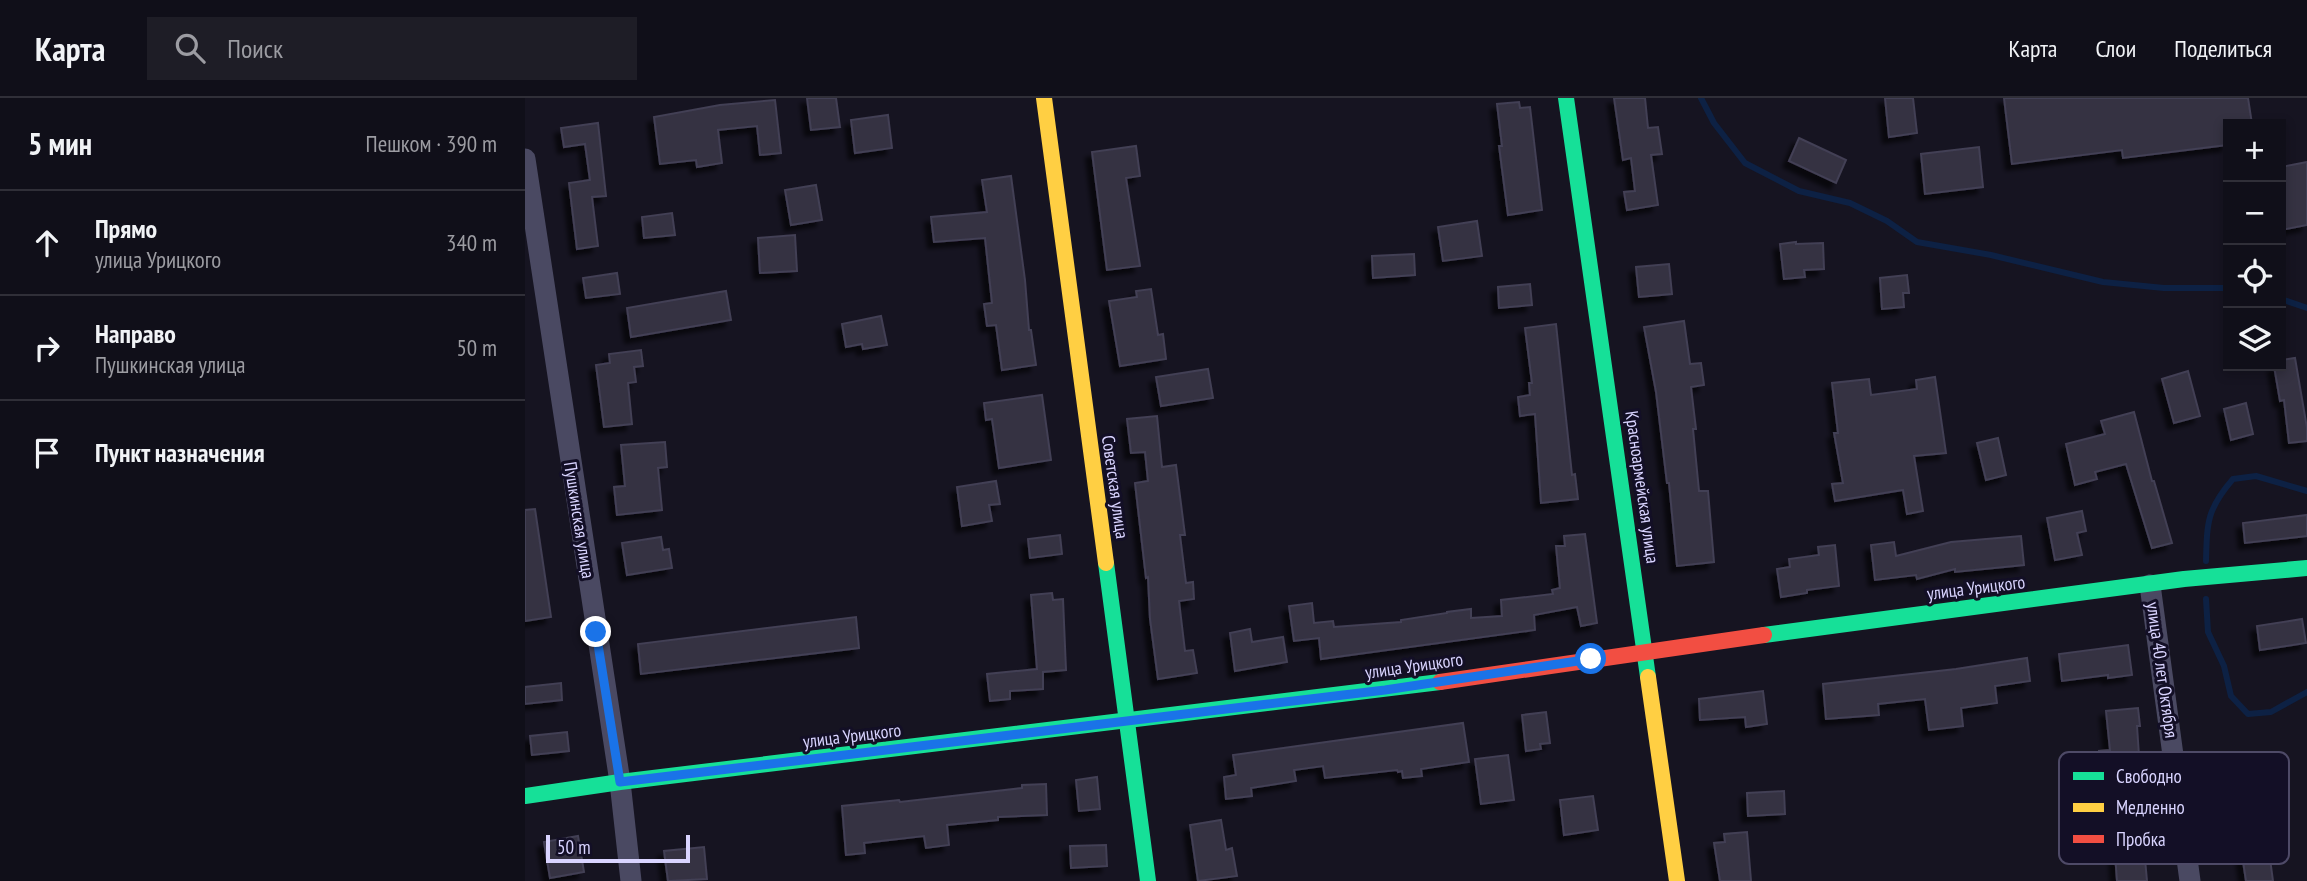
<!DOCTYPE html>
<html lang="ru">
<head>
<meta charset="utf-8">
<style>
  body { margin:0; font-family:"PT Sans Narrow",sans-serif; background:#1e1d26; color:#f1f3f6 }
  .controls { position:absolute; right:21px; top:21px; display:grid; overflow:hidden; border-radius:0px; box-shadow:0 4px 10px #0003 }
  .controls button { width:63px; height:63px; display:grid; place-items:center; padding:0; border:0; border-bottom:2px solid #302f38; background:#100f19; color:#f1f3f6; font:35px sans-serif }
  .scale { position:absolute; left:21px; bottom:18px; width:144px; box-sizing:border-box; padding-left:7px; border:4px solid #d9d4ff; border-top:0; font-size:19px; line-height:24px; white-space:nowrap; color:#d9d4ff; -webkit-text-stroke:5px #130f26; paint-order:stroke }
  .stop { position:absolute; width:21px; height:21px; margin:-16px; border:5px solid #1a73e8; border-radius:50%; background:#fff }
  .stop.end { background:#1a73e8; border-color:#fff; box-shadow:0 2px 7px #0008 }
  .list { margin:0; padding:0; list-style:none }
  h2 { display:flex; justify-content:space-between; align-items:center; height:91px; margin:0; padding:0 28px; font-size:30px }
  h2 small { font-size:23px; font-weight:400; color:#9c9ca2 }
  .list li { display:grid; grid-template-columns:46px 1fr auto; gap:21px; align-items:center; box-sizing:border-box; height:105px; padding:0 28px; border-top:2px solid #302f38 }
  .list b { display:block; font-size:26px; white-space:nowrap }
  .list p { margin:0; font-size:23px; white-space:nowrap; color:#9c9ca2 }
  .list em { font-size:23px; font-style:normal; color:#9c9ca2 }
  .icon { flex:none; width:38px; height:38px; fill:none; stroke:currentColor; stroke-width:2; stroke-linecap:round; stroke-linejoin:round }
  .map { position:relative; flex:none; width:1782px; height:783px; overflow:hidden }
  header { display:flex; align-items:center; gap:42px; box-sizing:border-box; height:98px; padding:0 35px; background:#100f19; border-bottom:2px solid #302f38 }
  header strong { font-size:33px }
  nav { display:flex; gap:38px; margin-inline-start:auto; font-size:24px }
  .search { width:490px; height:63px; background:#1e1d26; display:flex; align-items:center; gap:18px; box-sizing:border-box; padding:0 24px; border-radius:0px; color:#9c9ca2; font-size:26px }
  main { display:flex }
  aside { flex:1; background:#100f19 }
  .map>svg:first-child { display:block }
</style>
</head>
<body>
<header>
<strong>Карта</strong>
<div class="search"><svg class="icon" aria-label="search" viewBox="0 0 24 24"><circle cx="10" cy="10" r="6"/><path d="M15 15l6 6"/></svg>Поиск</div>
<nav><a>Карта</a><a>Слои</a><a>Поделиться</a></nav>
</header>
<main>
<aside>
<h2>5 мин<small>Пешком · 390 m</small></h2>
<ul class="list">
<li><svg class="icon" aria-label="ahead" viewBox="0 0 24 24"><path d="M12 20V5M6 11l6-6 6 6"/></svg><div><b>Прямо</b><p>улица Урицкого</p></div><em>340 m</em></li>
<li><svg class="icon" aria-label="right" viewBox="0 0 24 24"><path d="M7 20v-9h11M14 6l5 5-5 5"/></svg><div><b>Направо</b><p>Пушкинская улица</p></div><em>50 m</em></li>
<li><svg class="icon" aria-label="arrive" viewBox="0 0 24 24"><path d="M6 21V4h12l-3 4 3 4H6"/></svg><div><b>Пункт назначения</b></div></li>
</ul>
</aside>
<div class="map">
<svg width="1782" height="783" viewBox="0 0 1782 783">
  <defs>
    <filter id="shadow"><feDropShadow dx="-6" dy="6" stdDeviation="2" flood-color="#0009"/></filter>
  </defs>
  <rect width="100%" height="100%" fill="#161421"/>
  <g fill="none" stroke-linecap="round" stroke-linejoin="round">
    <g stroke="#0d2144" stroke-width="6">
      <path d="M1176,0L1189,25L1220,65L1274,93L1325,105L1362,123L1392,144L1466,157L1578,184L1639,190H1703"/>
      <path d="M1756,201L1782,210"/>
      <path d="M1681,463C1682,424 1682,411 1708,381L1731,378L1782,393"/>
      <path d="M1681,501L1683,534L1699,568L1706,598L1723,616L1746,614L1782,594"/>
    </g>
  </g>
  <g fill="#343243" stroke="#433f54" stroke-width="2" filter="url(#shadow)">
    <path d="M282,0H311L315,29L286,32Z"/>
    <path d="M1089,0H1120L1123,30L1133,29L1137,56L1126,57L1133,107L1102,112L1099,94L1110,93L1106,60L1098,62Z"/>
    <path d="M1360,0H1388L1392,35L1364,39Z"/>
    <path d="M1479,0H1723L1727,26H1703L1702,47L1598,60L1597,52L1487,66Z"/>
    <path d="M250,2L256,55L235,57L232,28L193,32L197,65L172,69L171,62L135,66L129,19L195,7Z"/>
    <path d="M994,4L995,10L1005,9L1017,112L983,117L974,48H977L972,6Z"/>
    <path d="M363,17L367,50L330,55L326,22Z"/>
    <path d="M73,25L81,98L67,99L73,148L52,151L44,85L65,82L60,46L39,49L36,30Z"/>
    <path d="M1274,40L1321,62L1311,85L1264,63Z"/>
    <path d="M611,48L615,78L601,80L615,168L582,172L567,54Z"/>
    <path d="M1454,49L1458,89L1400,96L1396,56Z"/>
    <path d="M1782,64V127L1756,132V69Z"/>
    <path d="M486,78L500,182L504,232H506L511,267L477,272L471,227L462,228L459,206L467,205L460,140L409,144L406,119L462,114L457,82Z"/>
    <path d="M291,87L297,122L266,127L260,92Z"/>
    <path d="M147,115L150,137L119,140L117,119Z"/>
    <path d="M952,123L957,158L918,163L913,129Z"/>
    <path d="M270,137L272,173L235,175L233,140Z"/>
    <path d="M1271,144V146L1298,145L1299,171L1279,172L1280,179L1259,181L1255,146Z"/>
    <path d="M889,156L890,177L848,180L847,158Z"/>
    <path d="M1144,166L1147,196L1114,199L1111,169Z"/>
    <path d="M92,175L95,196L61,200L58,180Z"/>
    <path d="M1382,177L1384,195H1378L1379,209L1357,211L1355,180Z"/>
    <path d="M1005,186L1007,207L974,210L973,189Z"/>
    <path d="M626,191L633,237L638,236L641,261L595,268L584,203L612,199L611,193Z"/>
    <path d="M201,193L206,222L106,239L102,210Z"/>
    <path d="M356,218L362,247L338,251L337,246L321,249L317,226Z"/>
    <path d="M1159,223L1165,266L1176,265L1179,287L1166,289L1171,331H1168L1174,393H1183L1189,464L1152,468L1144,385H1142L1131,294L1119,229Z"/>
    <path d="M1031,226L1047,377L1050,376L1053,401L1016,405L1010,316L995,318L993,299L1005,297L1004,285H1007L1000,230Z"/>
    <path d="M116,252L118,268L109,269L111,284L103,285L107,326L79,329L71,267L85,265L84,256Z"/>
    <path d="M1770,260L1782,330V343L1764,345L1759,302L1755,303L1749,268H1756V262Z"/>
    <path d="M683,271L688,300L636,308L631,279Z"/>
    <path d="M1663,273L1675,318L1649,325L1637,281Z"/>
    <path d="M1410,279L1421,355L1389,358L1398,413L1382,416L1378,392L1310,403L1307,386L1318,385L1309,335H1313L1307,285L1344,281L1346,297L1392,291L1391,282Z"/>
    <path d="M517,297L526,362L474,370L467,321L461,322L459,305Z"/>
    <path d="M1721,305L1728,336L1706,342L1699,311Z"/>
    <path d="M1609,314L1627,383H1629L1647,445L1627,450L1601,366L1570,374L1572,381L1550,387L1541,346L1580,336L1576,323Z"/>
    <path d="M632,318L637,369L651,367L660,437H655L661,485L668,484L669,501L654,503L660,553L668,552L672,575L633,581L625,521L623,479L621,480L610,385L623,383L620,354L606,355L602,321Z"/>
    <path d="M1473,340L1481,377L1461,382L1452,345Z"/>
    <path d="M140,344L142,369L133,370L137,412L92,417L89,389L100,388L96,347Z"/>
    <path d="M471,383L475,406L464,407L467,423L437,428L432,389Z"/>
    <path d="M10,411L26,519L0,523V412Z"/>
    <path d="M1557,413L1561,433L1552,435L1557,457L1530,462L1522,420Z"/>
    <path d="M1782,417V438L1720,445L1718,425Z"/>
    <path d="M1060,436L1072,525L1056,528L1052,509L1009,517L1010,532L796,561L794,540L769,543L764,508L787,505L789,525L808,523L809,529L876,524V522L922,515V514L946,511V520L977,518L976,502L1028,496L1027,492L1035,490L1031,448H1040L1039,438Z"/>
    <path d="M535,437L537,456L505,460L503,441Z"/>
    <path d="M1496,438L1499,467L1430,474V471L1392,481L1391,477L1350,482L1346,447L1369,444L1371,458L1426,444Z"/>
    <path d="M136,439L138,452L144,451L147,470L102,477L97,445Z"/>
    <path d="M1310,447L1314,488L1282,492V495L1256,499L1252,471L1265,469L1264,461L1294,457L1293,449Z"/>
    <path d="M527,495L528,502L538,501L541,572L518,574V591L485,593V601L465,603L462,576L512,571L506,497Z"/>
    <path d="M331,519L334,550L116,576L113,546Z"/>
    <path d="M1777,521L1781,545L1735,552L1732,528Z"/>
    <path d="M725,531L727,544L758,539L762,564L710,573L705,535Z"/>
    <path d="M1603,547L1607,577L1583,580V577L1537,583L1534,556Z"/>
    <path d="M1502,560L1505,583L1470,588L1472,605L1436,610L1438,628L1404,632L1400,601L1353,606L1354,617L1301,621L1298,586L1431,571Z"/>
    <path d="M36,585L37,602L0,606V589Z"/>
    <path d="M1238,593L1242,626L1221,629L1220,619L1175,622L1174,601Z"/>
    <path d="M1613,610L1615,628H1612L1615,673L1610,674L1613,703L1606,704L1607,711L1591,712L1590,703L1582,704L1579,676H1576L1574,653L1585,652L1581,613Z"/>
    <path d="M1021,614L1025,645L1015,646L1016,651L1001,653L997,617Z"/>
    <path d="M938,625L944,664L896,671L897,678L878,680L877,673L873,674L872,672L800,680L798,668L769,672L771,683L726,690L727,698L701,701L699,679L711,677L708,657Z"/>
    <path d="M42,634L44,653L7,657L5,638Z"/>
    <path d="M983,657L989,702L956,706L950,661Z"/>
    <path d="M572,679L575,711L554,713L551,682Z"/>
    <path d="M521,686L522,717L473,719V722L422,727L424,747L401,750L399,738L339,745L340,755L321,757L317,708L374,702L375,704L497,690V687Z"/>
    <path d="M1259,693L1260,716L1223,718L1222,695Z"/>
    <path d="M1068,698L1073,732L1039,737L1035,702Z"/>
    <path d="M696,722L701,752L707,750L712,778L673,783L665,727Z"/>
    <path d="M1222,734L1226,783H1195L1189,745L1200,744L1199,736Z"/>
    <path d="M53,738L59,774L25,780L19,744Z"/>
    <path d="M1618,739L1622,783H1592L1589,742Z"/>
    <path d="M1742,739L1748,783H1721L1715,743Z"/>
    <path d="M581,747L582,768L546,770L545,748Z"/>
    <path d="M179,749L182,781L143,783L139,753Z"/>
  </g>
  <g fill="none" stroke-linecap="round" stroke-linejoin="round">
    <g stroke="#4a4962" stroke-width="21">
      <path d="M0,61L95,684L106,783"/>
      <path d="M1625,487L1665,783"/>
    </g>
    <g stroke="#16e098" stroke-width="16">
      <path d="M1041,0L1123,579"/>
      <path d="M581,465L623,783"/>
      <path d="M1239,537L1659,481L1782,470"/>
      <path d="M0,698L95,684L915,584"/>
    </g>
    <g stroke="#ffcf43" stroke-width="16">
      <path d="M519,0L581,465"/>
      <path d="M1123,579L1152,783"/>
    </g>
    <path stroke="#f24e42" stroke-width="16" d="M915,584L1239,537"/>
  </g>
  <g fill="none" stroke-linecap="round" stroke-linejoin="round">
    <path stroke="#1a73e8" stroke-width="9" d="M71,534L95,684L860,592L1066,561"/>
  </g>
  <g text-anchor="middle" stroke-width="6" stroke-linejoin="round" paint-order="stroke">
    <g font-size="18" fill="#d9d4ff" stroke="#130f26">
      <text transform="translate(590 389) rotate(82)" y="6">Советская улица</text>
      <text transform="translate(1117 389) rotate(82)" y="6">Красноармейская улица</text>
      <text transform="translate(54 422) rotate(81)" y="6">Пушкинская улица</text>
      <text transform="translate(1451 490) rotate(-7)" y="6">улица Урицкого</text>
      <text transform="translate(889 568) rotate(-8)" y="6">улица Урицкого</text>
      <text transform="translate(1637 572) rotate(82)" y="6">улица 40 лет Октября</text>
      <text transform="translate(327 638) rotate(-7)" y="6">улица Урицкого</text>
    </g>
  </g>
  <rect x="1534" y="654" width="230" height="112" rx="10" fill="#130f26" stroke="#4e4a67" stroke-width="2"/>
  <rect x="1548" y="674" width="31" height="8" fill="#16e098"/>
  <rect x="1548" y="705" width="31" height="9" fill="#ffcf43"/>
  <rect x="1548" y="737" width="31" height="8" fill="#f24e42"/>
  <g font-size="19" fill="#d9d4ff">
    <text x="1591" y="685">Свободно</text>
    <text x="1591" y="716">Медленно</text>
    <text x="1591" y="748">Пробка</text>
  </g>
</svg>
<div class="controls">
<button>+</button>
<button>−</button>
<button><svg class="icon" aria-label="locate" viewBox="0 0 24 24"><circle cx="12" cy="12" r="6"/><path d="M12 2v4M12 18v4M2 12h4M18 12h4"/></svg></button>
<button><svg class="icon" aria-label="layers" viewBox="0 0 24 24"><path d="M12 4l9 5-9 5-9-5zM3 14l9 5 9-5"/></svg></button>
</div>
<div class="scale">50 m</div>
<div class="stop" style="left:1066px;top:561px"></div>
<div class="stop end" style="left:71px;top:534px"></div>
</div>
</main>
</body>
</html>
